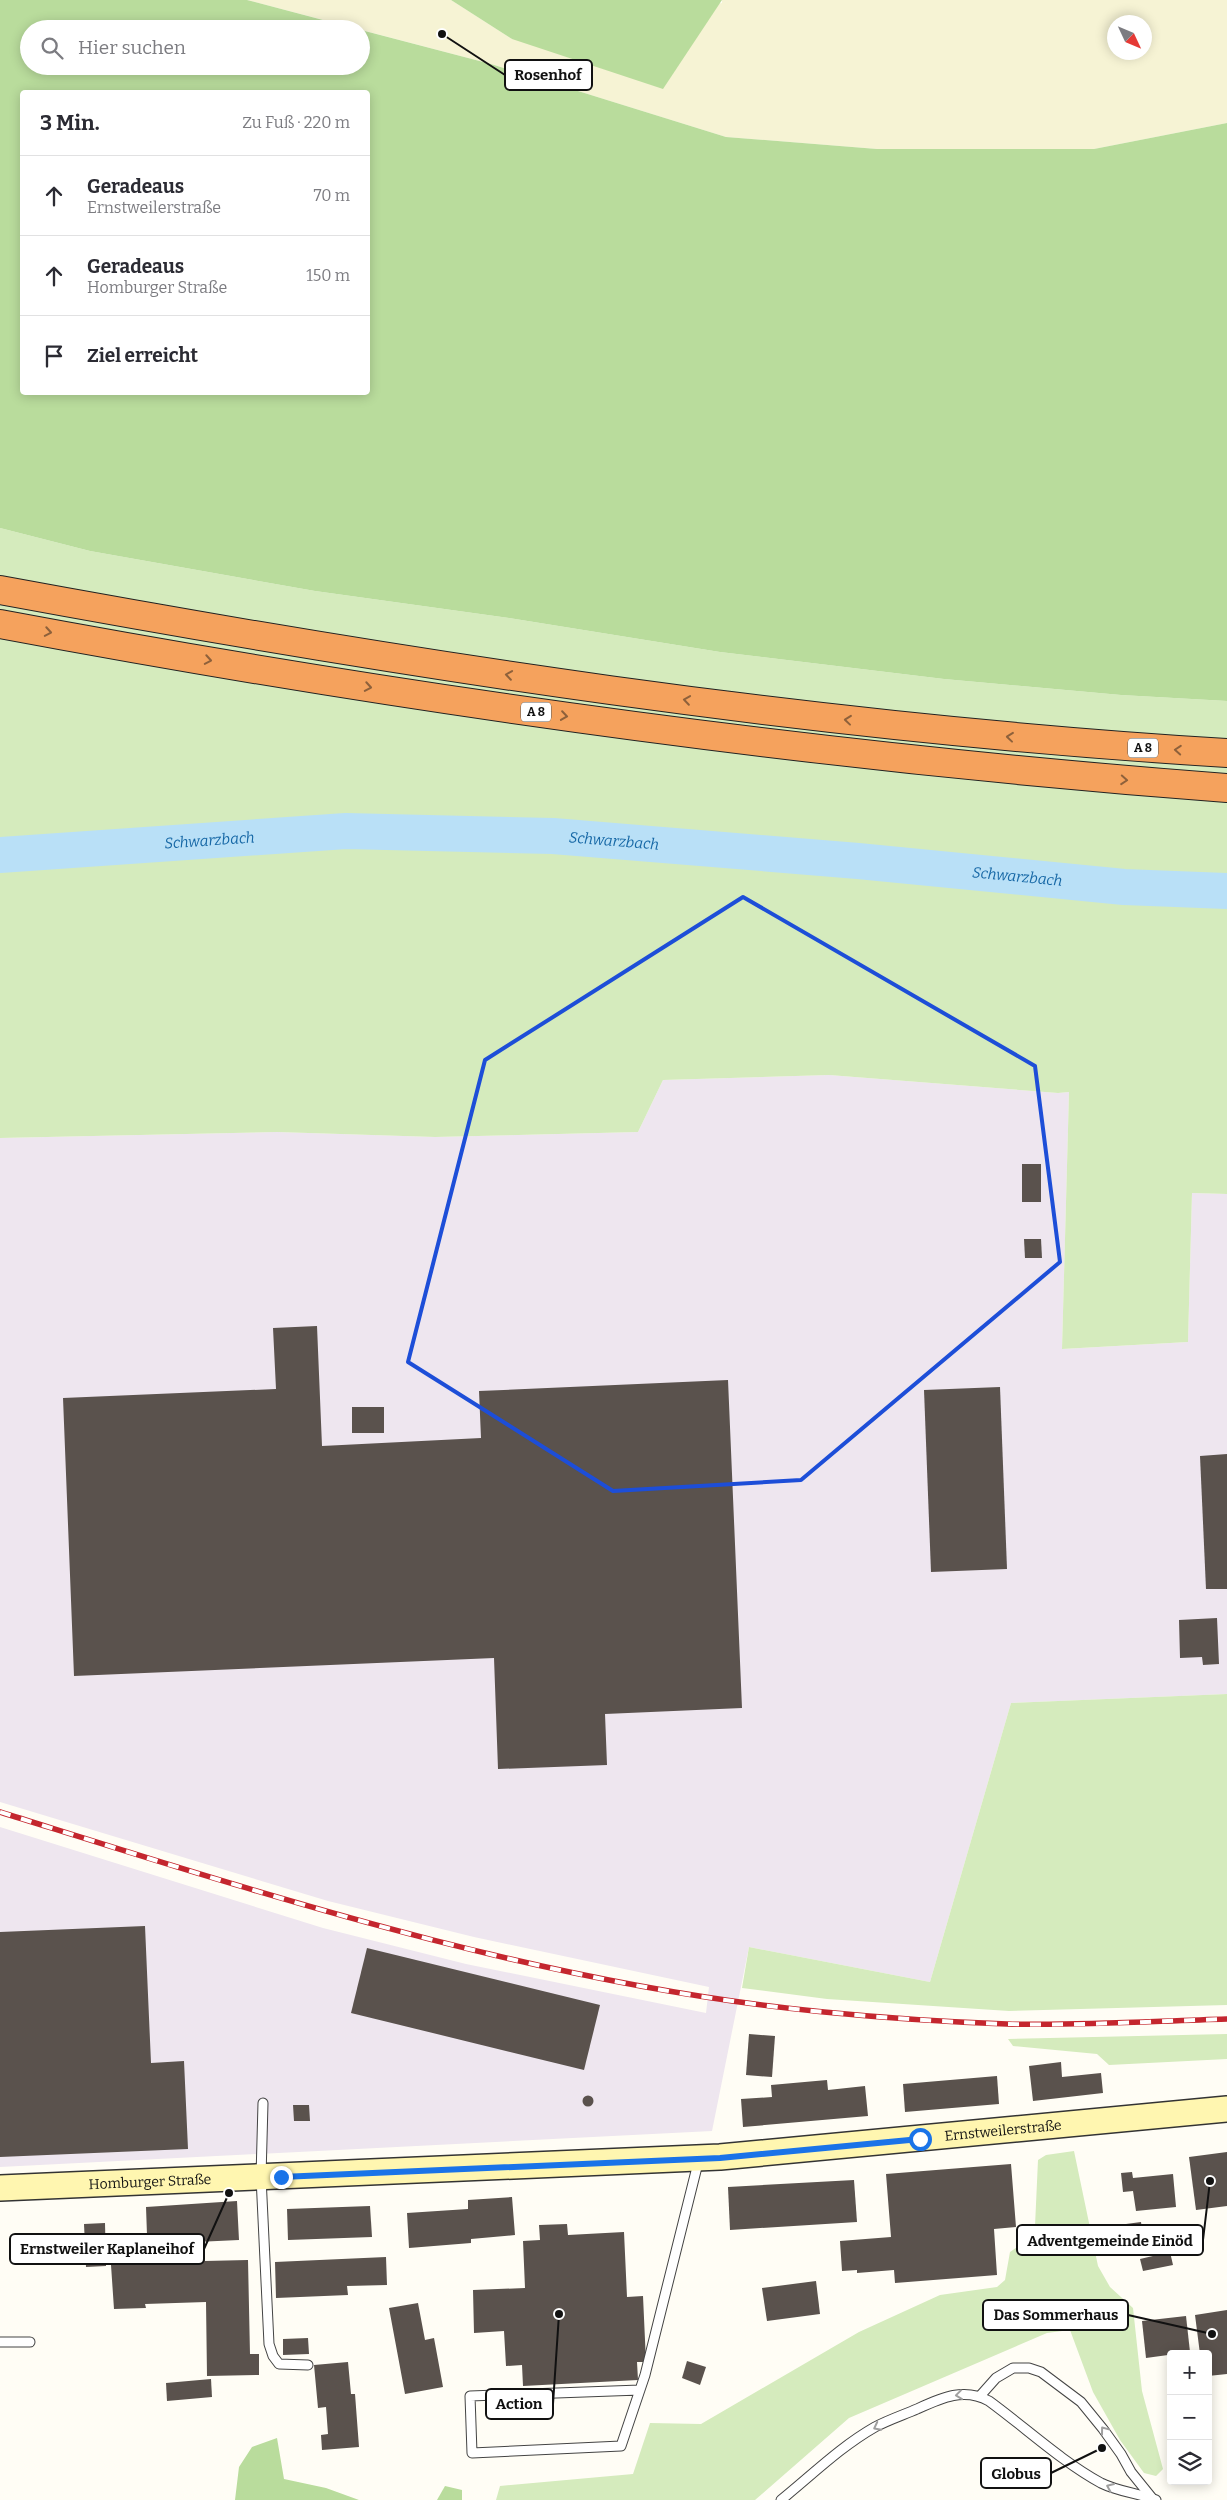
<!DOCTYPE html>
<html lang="de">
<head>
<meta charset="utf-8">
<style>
  body { margin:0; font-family:Bitter,serif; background:#f2f2f3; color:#2b2b33 }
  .controls { position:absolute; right:15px; bottom:15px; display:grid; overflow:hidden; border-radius:5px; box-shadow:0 2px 12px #0003 }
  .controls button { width:45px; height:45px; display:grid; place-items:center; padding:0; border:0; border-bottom:1px solid #e1e1e2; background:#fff; color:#2b2b33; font:25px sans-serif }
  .compass { position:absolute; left:1107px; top:15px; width:45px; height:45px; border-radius:50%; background:#fff; box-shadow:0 2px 12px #0003; rotate:134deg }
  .stop { position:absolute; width:15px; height:15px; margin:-11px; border:4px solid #1a73e8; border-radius:50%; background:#fff }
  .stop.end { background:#1a73e8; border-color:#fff; box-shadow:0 1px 5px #0008 }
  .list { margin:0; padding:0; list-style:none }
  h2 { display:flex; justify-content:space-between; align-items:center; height:65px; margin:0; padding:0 20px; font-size:21px }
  h2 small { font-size:16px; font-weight:400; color:#7c7c81 }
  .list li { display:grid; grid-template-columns:32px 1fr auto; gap:15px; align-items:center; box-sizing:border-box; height:80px; padding:0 20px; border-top:1px solid #e1e1e2 }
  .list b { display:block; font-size:19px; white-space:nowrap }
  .list p { margin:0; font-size:16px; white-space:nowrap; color:#7c7c81 }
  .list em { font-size:16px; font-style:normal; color:#7c7c81 }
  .icon { flex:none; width:28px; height:28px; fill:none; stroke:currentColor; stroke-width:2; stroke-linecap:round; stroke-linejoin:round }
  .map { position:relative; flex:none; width:1227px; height:2500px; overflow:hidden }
  .search { position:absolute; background:#fff; box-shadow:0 2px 12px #0003; left:20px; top:20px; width:350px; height:55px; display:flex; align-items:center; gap:12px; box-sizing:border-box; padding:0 18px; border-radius:28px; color:#7c7c81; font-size:19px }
  .panel { position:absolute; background:#fff; box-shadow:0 2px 12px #0003; left:20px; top:90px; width:350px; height:305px; border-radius:5px }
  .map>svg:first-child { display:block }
</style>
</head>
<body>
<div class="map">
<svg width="1227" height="2500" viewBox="0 0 1227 2500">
  <rect width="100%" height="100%" fill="#fffdf5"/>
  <path fill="#eee6ef" d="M829,1075L1058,1093L1069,1092L1062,1349L1188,1342L1192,1193L1227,1194V1694L1011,1703L930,1982L749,1947L712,2131L0,2167V1827L323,1928L466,1964L706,2013L709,1987L474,1937L328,1901L0,1802V1138L277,1132L435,1137L638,1132L663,1080Z"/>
  <path fill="#f6f3d4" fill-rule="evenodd" d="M247,0H451L512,39L722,3V0H1227V123L1094,149H877L726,137L491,64ZM1114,22H1144V52H1114Z"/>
  <g fill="#d5ebbd">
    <path d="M0,528L90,551L315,591L509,618L720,652L944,679L1121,695L1227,701V1194L1192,1193L1188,1342L1062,1349L1069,1092L1058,1093L829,1075L663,1080L638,1132L435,1137L277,1132L0,1138Z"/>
    <path d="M1227,1694V2005L1009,2011L827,1999L742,1988L749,1947L930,1982L1011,1703Z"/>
    <path d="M1227,2034V2059L1109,2065L1097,2054L1013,2046L1008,2039Z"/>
    <path d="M1074,2151L1098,2266L1110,2287L1133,2308L1142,2391L1163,2469L1156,2476L1144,2473L1120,2440L1093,2392L1070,2330L1047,2333L849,2418L755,2500H496L500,2486L633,2474L650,2423L701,2424L859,2332L940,2295L997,2287L1005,2280L1010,2252L1029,2239L1035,2226L1038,2160L1046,2155Z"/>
  </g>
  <g fill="#b9dc9c" fill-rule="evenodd">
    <path d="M0,0H247L357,29H29V66H361V30L491,64L726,137L877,149H1094L1227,123V701L1121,695L944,679L720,652L509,618L315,591L90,551L0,528ZM22,92H368V392H22Z"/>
    <path d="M451,0H722L663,89L512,39Z"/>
    <path d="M277,2438L284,2479L326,2488L359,2500H235L239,2467L252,2447Z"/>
    <path d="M445,2486L462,2490V2500H437Z"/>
  </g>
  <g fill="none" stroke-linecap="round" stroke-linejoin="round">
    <path stroke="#b9e0f7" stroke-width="36" id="s1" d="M0,855L346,831L553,836L858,861L1124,887L1227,891"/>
  </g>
  <g fill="#5a524d">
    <rect x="1022" y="1164" width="19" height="38"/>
    <path d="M1024,1239H1041L1042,1258H1025Z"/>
    <path d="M317,1326L322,1446L481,1438L479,1391L728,1380L742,1708L605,1714L607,1765L498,1769L494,1658L74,1676L63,1398L276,1389L273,1328Z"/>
    <path d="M1000,1387L1007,1569L931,1572L924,1390Z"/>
    <rect x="352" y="1407" width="32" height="26"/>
    <path d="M1227,1454V1589H1206L1200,1456Z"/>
    <path d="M1217,1618L1219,1664L1203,1665L1202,1657L1180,1658L1179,1620Z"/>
    <path d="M145,1926L151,2063L184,2061L188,2149L0,2157V1932Z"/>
    <path d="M367,1948L600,2005L584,2070L351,2013Z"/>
    <path d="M749,2034L775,2036L772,2077L746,2075Z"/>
    <path d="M1061,2062L1062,2077L1101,2073L1103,2093L1033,2101L1029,2066Z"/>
    <path d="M997,2076L999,2104L905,2112L903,2084Z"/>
    <path d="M827,2080L828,2090L865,2086L868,2116L743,2127L741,2099L772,2097L771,2085Z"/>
    <circle cx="588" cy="2101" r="5.5"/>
    <path d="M293,2105H309L310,2121H294Z"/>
    <path d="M1227,2152V2206L1196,2210L1189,2157Z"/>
    <path d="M1011,2164L1016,2227L994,2229L997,2275L895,2283L894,2270L857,2273V2270L842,2271L840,2241L891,2237L886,2174Z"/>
    <path d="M1132,2172L1133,2178L1173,2174L1176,2207L1136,2211L1133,2191L1123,2192L1121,2173Z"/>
    <path d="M854,2180L857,2222L730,2230L728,2187Z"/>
    <path d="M512,2197L515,2235L471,2239V2243L409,2248L407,2213L468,2209V2200Z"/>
    <path d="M237,2201L239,2240L196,2242L195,2233L147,2235L146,2207Z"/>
    <path d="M370,2206L372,2237L288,2240L287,2209Z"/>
    <path d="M1141,2222L1143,2235L1128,2237L1126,2224Z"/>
    <path d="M105,2223L106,2266L86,2267L84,2224Z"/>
    <path d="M567,2224L568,2235L624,2232L627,2297L643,2296L646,2362H637L638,2380L523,2386L522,2365L506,2366L504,2331L474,2333L473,2290L525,2288L523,2241L540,2240L539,2225Z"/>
    <path d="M204,2249L205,2261L248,2260L250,2354H259V2375L207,2376L206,2302L145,2304L146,2308L114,2309L111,2265L176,2260V2250Z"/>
    <path d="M1170,2252L1173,2265L1143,2271L1140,2259Z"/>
    <path d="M386,2257L387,2285L347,2286L348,2295L276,2298L275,2262Z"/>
    <path d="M816,2281L820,2314L767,2321L762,2288Z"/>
    <path d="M418,2303L425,2340L434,2338L443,2387L405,2394L389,2308Z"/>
    <path d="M1227,2310V2374L1208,2376V2354H1200L1195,2315Z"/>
    <path d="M1186,2316L1190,2352L1146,2358L1142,2321Z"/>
    <path d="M308,2338L309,2354L283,2355V2339Z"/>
    <path d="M687,2361L706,2367L700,2385L682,2378Z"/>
    <path d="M348,2362L351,2394H355L359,2447L322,2450L321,2435L328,2434L326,2407L318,2408L314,2365Z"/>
    <path d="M211,2379L212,2397L167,2401L166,2383Z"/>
  </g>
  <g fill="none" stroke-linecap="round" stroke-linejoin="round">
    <defs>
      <g id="service">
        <path d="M263,2103L261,2177L269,2344L273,2356L279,2364L308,2365"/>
        <path d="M0,2342H30"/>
        <path d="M640,2390L470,2396L472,2453L621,2446L645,2375L699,2159"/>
        <path d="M980,2396L996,2378L1013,2368H1029L1041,2372L1081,2402L1103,2429L1121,2454L1131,2472L1152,2498"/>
        <path d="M781,2500C812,2475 840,2447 875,2427C888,2420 903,2415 917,2409C941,2398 964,2387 989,2401C1026,2428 1061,2461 1101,2483C1119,2492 1138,2493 1156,2500"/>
      </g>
      <g id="secondary">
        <path id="s2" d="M0,2188L720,2157L1227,2109"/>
      </g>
      <g id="motorway">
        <path d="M0,590C406,665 815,728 1227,753"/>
        <path d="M0,624C406,700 815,757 1227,788"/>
      </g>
    </defs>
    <use href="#service" stroke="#444" stroke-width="11"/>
    <use href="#secondary" stroke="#333" stroke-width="28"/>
    <use href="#motorway" stroke="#222" stroke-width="30"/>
    <use href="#service" stroke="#fff" stroke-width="9"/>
    <use href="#secondary" stroke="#fff6b0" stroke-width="25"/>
    <use href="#motorway" stroke="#f5a25d" stroke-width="28"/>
    <defs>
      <path id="rail" d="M0,1812C270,1896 542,1985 824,2012C885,2018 946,2022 1007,2024C1080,2026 1154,2021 1227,2019"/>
    </defs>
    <use href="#rail" stroke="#c4262e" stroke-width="5.5"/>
    <use href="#rail" stroke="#fff" stroke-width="4" stroke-dasharray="11" stroke-linecap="butt"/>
  </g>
  <defs><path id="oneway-chevron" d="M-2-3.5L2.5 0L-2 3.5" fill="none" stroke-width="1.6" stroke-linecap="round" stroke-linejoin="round" transform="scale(1.25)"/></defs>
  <g stroke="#8e613b">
    <use href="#oneway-chevron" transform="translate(48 632) rotate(10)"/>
    <use href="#oneway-chevron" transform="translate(208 660) rotate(10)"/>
    <use href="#oneway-chevron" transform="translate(509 675) rotate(-172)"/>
    <use href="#oneway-chevron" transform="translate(368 687) rotate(10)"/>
    <use href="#oneway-chevron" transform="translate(687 700) rotate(-172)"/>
    <use href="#oneway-chevron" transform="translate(564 716) rotate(8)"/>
    <use href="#oneway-chevron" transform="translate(848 720) rotate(-174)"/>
    <use href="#oneway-chevron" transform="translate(1010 737) rotate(-174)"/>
    <use href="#oneway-chevron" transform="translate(1178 750) rotate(-176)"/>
    <use href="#oneway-chevron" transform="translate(1124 780) rotate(4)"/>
  </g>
  <g stroke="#a0a0a0">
    <use href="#oneway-chevron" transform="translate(959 2395) rotate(173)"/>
    <use href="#oneway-chevron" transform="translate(877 2427) rotate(153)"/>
    <use href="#oneway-chevron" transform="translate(1104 2430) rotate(-127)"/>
    <use href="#oneway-chevron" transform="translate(1110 2487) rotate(-157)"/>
  </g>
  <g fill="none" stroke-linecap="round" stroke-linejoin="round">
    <path stroke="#1a73e8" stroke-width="6" d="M281,2177L720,2158L920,2139"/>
  </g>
  <path fill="none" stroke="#1d4ed8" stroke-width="4" stroke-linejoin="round" d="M743,897L1035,1066L1060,1262L801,1480L613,1491L408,1362L485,1060Z"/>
  <g text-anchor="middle" stroke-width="5" stroke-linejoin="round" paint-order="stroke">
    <g fill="#fff" stroke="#585858" stroke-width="1">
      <rect x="521" y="702.5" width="30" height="19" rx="4"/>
      <rect x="1128" y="738.5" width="30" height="19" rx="4"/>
    </g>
    <g font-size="12" font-weight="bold" fill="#111">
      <text x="536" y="716">A 8</text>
      <text x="1143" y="752">A 8</text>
    </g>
    <g font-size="14" fill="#111" stroke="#fff">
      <text dy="5" stroke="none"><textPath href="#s2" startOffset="1005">Ernstweilerstraße</textPath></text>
      <text dy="5" stroke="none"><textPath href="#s2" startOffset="150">Homburger Straße</textPath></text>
    </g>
    <g font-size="15" font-style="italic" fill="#1768a6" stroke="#fff">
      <text dy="5" stroke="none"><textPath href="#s1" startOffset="210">Schwarzbach</textPath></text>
      <text dy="5" stroke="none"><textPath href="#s1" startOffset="615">Schwarzbach</textPath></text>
      <text dy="5" stroke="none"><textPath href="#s1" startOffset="1020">Schwarzbach</textPath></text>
    </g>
  </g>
  <path fill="none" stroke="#111" stroke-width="2" d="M442 34L505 75M1210 2181L1203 2240M229 2193L204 2249M1212 2334L1128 2315M559 2314L553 2404M1102 2448L1051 2473"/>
  <g fill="#111" stroke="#fff" stroke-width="2">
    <circle cx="442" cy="34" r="5"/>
    <circle cx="1210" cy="2181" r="5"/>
    <circle cx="229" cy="2193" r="5"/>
    <circle cx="1212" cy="2334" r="5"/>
    <circle cx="559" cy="2314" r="5"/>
    <circle cx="1102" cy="2448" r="5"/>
  </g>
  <g fill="#fff" stroke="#111" stroke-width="2">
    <rect x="505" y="60" width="87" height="30" rx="5"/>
    <rect x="1017" y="2225" width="186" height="30" rx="5"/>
    <rect x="10" y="2234" width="194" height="30" rx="5"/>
    <rect x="983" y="2300" width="145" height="30" rx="5"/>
    <rect x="486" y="2389" width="67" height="30" rx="5"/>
    <rect x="981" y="2458" width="70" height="30" rx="5"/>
  </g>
  <g font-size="15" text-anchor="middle" font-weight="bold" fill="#111">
    <text x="548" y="80">Rosenhof</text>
    <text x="1110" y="2246">Adventgemeinde Einöd</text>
    <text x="107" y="2254">Ernstweiler Kaplaneihof</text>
    <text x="1056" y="2320">Das Sommerhaus</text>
    <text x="519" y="2409">Action</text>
    <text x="1016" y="2479">Globus</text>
  </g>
</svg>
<div class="controls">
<button>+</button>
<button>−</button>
<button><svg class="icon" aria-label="layers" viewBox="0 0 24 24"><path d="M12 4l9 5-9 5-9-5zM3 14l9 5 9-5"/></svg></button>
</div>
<svg class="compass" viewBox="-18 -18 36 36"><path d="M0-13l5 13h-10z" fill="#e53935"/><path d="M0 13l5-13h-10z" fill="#7c7c81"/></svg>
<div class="stop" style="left:920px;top:2139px"></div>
<div class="stop end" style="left:281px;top:2177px"></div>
<div class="search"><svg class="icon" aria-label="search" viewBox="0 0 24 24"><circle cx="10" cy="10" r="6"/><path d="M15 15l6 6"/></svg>Hier suchen</div>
<section class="panel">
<h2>3 Min.<small>Zu Fuß · 220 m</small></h2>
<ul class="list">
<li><svg class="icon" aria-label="ahead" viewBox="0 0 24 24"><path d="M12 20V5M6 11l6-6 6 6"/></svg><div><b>Geradeaus</b><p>Ernstweilerstraße</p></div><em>70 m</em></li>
<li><svg class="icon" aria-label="ahead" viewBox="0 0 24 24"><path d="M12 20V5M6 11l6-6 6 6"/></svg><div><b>Geradeaus</b><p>Homburger Straße</p></div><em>150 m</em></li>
<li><svg class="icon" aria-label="arrive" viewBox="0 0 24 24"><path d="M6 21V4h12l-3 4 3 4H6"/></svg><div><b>Ziel erreicht</b></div></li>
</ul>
</section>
</div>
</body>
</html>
